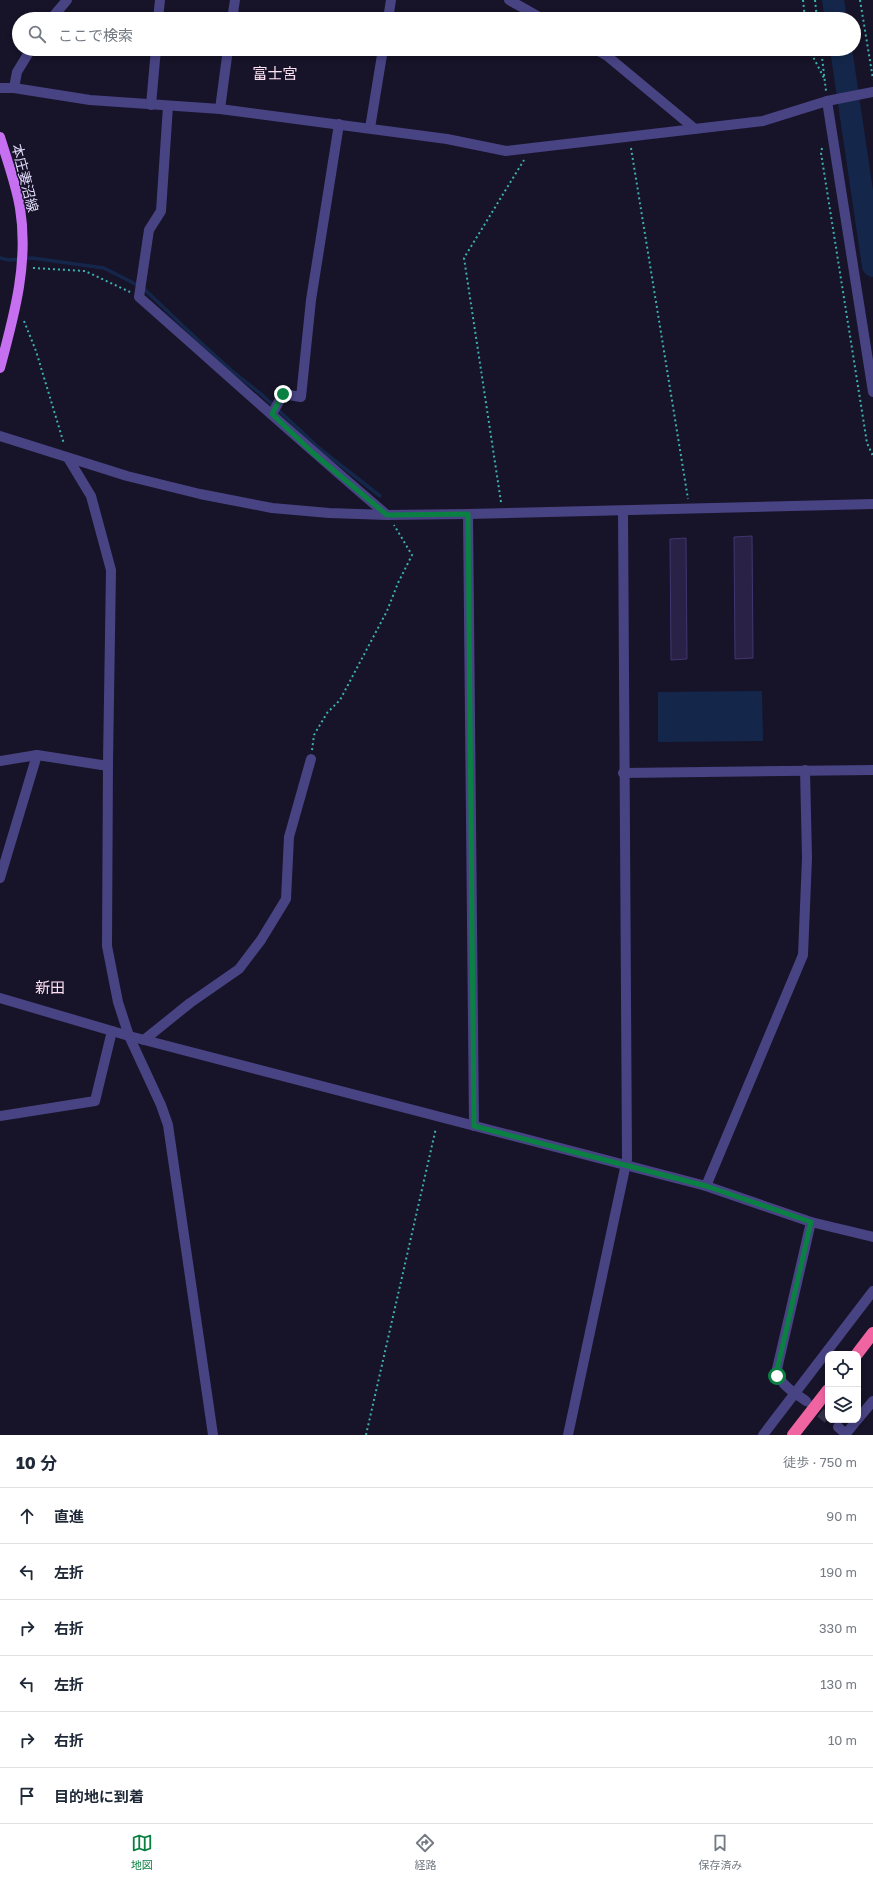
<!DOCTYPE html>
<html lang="ja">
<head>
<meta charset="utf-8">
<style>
  body { margin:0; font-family:"Golos Text","Noto Sans JP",sans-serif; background:#f2f2f3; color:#1f2937 }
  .controls { position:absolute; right:12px; bottom:12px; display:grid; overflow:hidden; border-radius:8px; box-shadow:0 2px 6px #0003 }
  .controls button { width:36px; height:36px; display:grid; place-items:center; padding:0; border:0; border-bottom:1px solid #e0e1e3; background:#fff; color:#1f2937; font:20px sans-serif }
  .stop { position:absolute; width:12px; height:12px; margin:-9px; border:3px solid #0b8043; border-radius:50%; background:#fff }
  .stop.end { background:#0b8043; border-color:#fff; box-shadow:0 1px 4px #0008 }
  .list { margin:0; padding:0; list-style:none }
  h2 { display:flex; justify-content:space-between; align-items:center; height:52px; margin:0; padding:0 16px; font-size:17px }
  h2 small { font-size:13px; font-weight:400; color:#747a83 }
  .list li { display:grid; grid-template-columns:26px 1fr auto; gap:12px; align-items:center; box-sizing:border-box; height:56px; padding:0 16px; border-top:1px solid #e0e1e3 }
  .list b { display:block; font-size:15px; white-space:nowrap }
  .list em { font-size:13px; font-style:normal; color:#747a83 }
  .icon { flex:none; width:22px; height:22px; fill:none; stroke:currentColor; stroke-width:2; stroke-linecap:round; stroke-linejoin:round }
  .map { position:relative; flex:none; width:873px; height:1435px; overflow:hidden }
  .search { position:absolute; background:#fff; box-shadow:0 2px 6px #0003; left:12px; right:12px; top:12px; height:44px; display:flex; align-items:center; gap:10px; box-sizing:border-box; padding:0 14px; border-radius:22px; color:#747a83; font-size:15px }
  .sheet { height:388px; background:#fff }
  nav { display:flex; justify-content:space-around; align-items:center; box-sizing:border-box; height:56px; border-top:1px solid #e0e1e3; background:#fff; font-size:11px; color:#747a83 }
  nav a { display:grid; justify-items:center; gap:2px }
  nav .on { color:#0b8043 }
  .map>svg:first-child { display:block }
</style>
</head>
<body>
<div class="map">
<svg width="873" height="1435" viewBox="0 0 873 1435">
  <rect width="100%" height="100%" fill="#171328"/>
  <path fill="#14274b" d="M762,691L763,741L658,742V692Z"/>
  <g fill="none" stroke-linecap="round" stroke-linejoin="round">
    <path stroke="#14274b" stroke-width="3.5" d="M0,258L9,260L32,258L104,268L143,288L199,341L232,371L261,394L320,449L380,496"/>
    <g stroke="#14274b" stroke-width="22">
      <path d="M833,0L836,19"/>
      <path d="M841,49L873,266"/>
    </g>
  </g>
  <g fill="#2a2147" stroke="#433571">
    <path d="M752,536L753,658L735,659L734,537Z"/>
    <path d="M686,538L687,659L671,660L670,539Z"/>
  </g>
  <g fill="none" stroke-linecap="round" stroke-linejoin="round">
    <path stroke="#353148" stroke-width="10" stroke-dasharray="10 5" stroke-linecap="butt" d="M809,1403L828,1419"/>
    <g stroke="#3cb1af" stroke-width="2" stroke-dasharray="2 3" stroke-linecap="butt">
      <path d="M803,0L805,19"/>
      <path d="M815,0L817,19"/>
      <path d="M860,0L873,79"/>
      <path d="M809,49L824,78"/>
      <path d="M821,49L826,91"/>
      <path d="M631,148L688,499"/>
      <path d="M822,148L821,153L867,443L873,456"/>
      <path d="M33,268L85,271L130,292"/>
      <path d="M24,321L36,351L64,444"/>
      <path d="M501,502L464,258L524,160"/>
      <path d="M312,750L314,735L327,713L340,700L387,611L398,583L412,555L394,525"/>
      <path d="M366,1435L436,1128"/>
    </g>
    <g stroke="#484383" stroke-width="10">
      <path d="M509,0L543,19"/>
      <path d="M51,19L67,0"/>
      <path d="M158,19L160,0"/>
      <path d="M232,19L235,0"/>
      <path d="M388,19L391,0"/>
      <path d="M595,49L606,55L695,129"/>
      <path d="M0,88H14L90,100L220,109L447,139L506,151L763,121L827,101L873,92"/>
      <path d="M14,88L17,72L31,49"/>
      <path d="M827,101L873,392"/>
      <path d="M151,105L156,49"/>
      <path d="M168,106L161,211L149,230L139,297C222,370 303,444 387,515"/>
      <path d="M220,109L228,49"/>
      <path d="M370,128L383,49"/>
      <path d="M272,414L283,394L301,397L311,300L339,124"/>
      <path d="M0,436L127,476L200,494L272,508L329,513L387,515L468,514L873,504"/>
      <path d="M68,458L91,496L111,570L108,762L107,946L118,1002L129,1036L161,1105L168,1125L213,1435"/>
      <path d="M468,514L474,1126"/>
      <path d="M0,761L37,755L108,766"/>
      <path d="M623,773L873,770"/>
      <path d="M0,878L37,755"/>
      <path d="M0,998L129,1036L706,1186L811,1222L873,1237"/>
      <path d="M144,1040L190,1003L239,969L261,940L286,899L289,837L311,759"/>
      <path d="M0,1116L95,1101L112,1031"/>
      <path d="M706,1186L803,955L807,858L805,770"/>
      <path d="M806,1401C795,1393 778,1384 777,1369L811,1222"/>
      <path d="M858,1419L873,1401"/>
      <path d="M838,1427L846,1434"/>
      <path d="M568,1435L627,1159L623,511"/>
      <path d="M763,1435L873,1291"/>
      <path d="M845,1435L857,1420"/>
    </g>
    <path stroke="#c66ff1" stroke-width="10" d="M0,137C7,160 16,184 20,208C29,263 14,316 0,368"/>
    <g stroke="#f064a1" stroke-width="12">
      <path d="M857,1354L873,1333"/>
      <path d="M793,1435L828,1390"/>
    </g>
  </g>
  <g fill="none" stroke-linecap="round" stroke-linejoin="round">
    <path stroke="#0b8043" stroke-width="5" d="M283,394L272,414L313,453L387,515L468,514L474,1126L706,1186L811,1222L777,1370V1376"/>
  </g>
  <g text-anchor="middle" stroke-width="3" stroke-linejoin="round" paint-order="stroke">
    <g font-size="14" fill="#e2ddfc" stroke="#171328">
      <text transform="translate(25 178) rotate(76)" y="5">本庄妻沼線</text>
    </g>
    <g font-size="15" fill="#fcdff0" stroke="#171328">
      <text x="275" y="79">富士宮</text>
      <text x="50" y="993">新田</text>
    </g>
  </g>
</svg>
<div class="controls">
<button><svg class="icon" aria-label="locate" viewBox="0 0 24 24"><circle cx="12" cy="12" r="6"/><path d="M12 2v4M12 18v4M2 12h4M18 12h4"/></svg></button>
<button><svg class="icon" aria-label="layers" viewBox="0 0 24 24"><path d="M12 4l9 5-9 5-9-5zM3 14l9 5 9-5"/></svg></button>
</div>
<div class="stop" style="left:777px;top:1376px"></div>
<div class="stop end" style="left:283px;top:394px"></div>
<div class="search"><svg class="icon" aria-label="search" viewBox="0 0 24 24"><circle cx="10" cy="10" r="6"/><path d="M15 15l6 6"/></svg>ここで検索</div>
</div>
<section class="sheet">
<h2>10 分<small>徒歩 · 750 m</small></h2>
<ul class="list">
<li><svg class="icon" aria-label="ahead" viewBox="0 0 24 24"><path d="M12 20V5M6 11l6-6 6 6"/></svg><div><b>直進</b></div><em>90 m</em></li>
<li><svg class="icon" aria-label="left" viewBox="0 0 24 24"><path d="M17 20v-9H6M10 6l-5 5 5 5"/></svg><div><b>左折</b></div><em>190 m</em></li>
<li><svg class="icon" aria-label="right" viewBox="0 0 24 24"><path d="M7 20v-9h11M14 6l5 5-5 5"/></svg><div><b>右折</b></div><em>330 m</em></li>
<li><svg class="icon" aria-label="left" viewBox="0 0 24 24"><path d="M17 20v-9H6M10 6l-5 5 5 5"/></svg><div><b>左折</b></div><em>130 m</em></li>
<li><svg class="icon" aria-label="right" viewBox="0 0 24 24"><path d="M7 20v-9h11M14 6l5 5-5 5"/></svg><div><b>右折</b></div><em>10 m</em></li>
<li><svg class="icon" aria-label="arrive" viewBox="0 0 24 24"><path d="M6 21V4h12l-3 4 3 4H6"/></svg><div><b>目的地に到着</b></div></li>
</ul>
</section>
<nav>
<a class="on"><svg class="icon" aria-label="map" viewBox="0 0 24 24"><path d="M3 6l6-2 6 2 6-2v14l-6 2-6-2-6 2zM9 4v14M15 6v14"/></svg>地図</a>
<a><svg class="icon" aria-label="directions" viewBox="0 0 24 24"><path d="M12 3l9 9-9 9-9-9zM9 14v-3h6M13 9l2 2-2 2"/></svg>経路</a>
<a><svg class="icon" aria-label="saved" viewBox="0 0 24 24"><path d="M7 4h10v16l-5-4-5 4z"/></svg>保存済み</a>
</nav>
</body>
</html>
